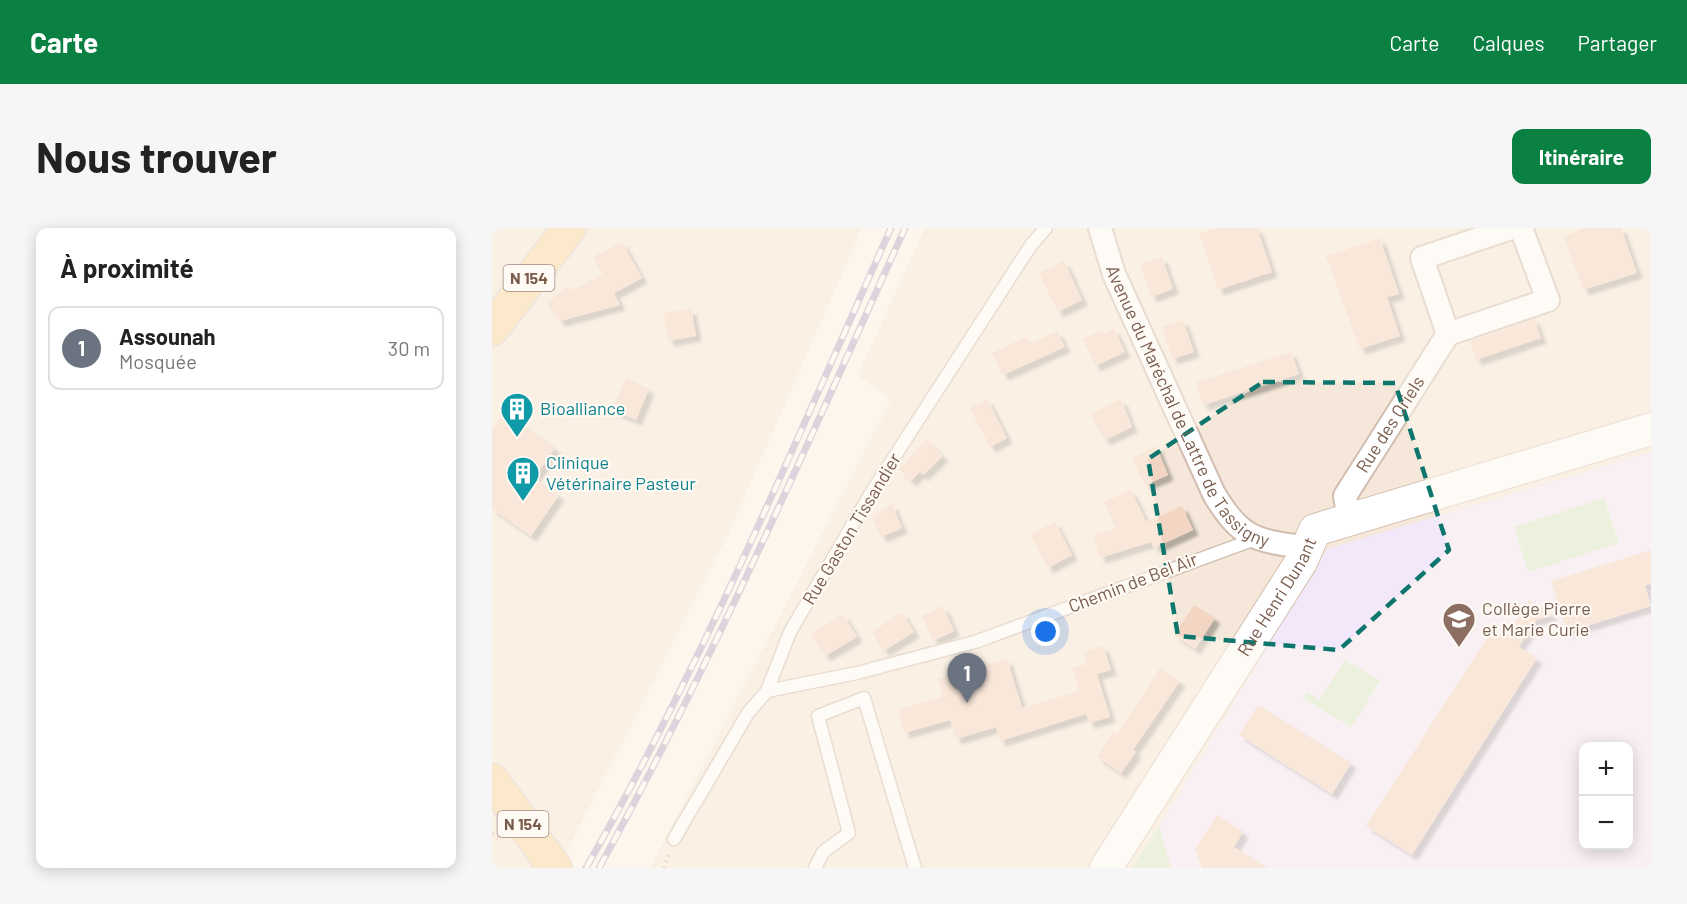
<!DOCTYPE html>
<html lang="fr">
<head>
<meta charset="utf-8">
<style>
  body { margin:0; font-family:Barlow,sans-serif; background:#f6f6f6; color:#222 }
  .controls { position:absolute; right:18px; bottom:18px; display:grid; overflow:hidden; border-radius:12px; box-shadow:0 3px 15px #0003 }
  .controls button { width:54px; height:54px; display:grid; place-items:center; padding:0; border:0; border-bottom:2px solid #e0e0e0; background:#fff; color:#222; font:30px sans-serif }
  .you { position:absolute; left:554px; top:404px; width:21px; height:21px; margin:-15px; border:4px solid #fff; border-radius:50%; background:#1a73e8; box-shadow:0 0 0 9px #1a73e833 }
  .badge { display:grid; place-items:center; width:39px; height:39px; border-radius:50%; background:#0b8043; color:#fff; font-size:20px; font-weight:700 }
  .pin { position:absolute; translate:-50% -50px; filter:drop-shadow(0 2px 3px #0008) }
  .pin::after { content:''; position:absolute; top:32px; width:21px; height:18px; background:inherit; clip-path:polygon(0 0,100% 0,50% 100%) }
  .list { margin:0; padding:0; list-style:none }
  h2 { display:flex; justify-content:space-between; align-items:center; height:78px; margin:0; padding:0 24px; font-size:26px }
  h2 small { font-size:20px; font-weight:400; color:#767676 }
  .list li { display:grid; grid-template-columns:39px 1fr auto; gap:18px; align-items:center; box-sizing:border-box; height:84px; margin:0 12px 12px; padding:0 12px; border:2px solid #e0e0e0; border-radius:12px }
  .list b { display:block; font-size:22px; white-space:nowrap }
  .list p { margin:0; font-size:20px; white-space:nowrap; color:#767676 }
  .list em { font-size:20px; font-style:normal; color:#767676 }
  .map { position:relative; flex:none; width:1159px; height:640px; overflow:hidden; border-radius:12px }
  header { display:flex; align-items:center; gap:36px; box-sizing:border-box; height:84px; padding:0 30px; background:#0b8043; color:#fff }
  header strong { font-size:28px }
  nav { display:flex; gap:33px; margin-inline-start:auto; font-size:21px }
  .intro { display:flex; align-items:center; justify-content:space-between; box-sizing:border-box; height:144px; padding:0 36px }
  h1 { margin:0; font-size:42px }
  .button { padding:15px 27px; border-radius:12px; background:#0b8043; color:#fff; font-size:21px; font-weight:700 }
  main { display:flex; gap:36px; padding:0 36px }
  aside { flex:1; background:#fff; border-radius:12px; box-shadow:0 3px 15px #0003 }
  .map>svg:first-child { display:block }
</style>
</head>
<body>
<header>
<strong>Carte</strong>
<nav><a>Carte</a><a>Calques</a><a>Partager</a></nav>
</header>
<div class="intro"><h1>Nous trouver</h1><a class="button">Itinéraire</a></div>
<main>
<aside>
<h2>À proximité<small></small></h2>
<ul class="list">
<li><span class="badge" style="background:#6b7280">1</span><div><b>Assounah</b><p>Mosquée</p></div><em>30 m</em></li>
</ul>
</aside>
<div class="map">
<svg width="1159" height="640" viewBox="0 0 1159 640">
  <defs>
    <filter id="shadow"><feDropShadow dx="5.5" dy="5.5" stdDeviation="1.5" flood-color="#0004"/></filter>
  </defs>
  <rect width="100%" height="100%" fill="#fdf6ec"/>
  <g fill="#f5e8da" fill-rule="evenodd">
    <path d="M0,0H370L237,304L74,625L80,640H0Z"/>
    <path d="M433,0H1159V640H158L399,172L366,147ZM1092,518H1136V618H1092Z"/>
  </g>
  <path fill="#f3e8fa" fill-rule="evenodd" d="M1159,224V640H679L667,598L835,321ZM1092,518H1136V618H1092Z"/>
  <g fill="#d8ecc9">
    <path d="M1112,270L1127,315L1036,344L1022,299Z"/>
    <path d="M853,432L888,453L859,499L811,470L815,464L828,472Z"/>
    <path d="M667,598L679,640H640Z"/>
  </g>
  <g fill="#f3d5c3" filter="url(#shadow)">
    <path d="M726,0H765L780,44L726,62L707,6Z"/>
    <path d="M1094,0H1129L1145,45L1091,62L1072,8Z"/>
    <path d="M888,10L907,66L895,69L908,108L868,121L834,28Z"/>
    <path d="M130,14L150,50L122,65L128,77L68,93L54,75L76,59L82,62L111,46L101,29Z"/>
    <path d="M670,29L681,61L659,69L648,36Z"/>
    <path d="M572,33L590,72L566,84L547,45Z"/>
    <path d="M199,81L204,108L176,113L172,85Z"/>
    <path d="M1042,91L1049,110L984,132L978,113Z"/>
    <path d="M691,92L702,124L680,131L670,99Z"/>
    <path d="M622,101L633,124L603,138L591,111L609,103L610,106Z"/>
    <path d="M565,103L573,119L511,147L500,125L534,109L538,116Z"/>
    <path d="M799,124L807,146L711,177L704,155Z"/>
    <path d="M134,150L157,161L144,192L120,182Z"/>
    <path d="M495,171L515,210L498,219L478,180Z"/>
    <path d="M629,171L640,199L613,212L598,186Z"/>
    <path d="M13,184L63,220L42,250L67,267L39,308L0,281V201Z"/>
    <path d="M435,211L451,228L431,247L428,244L419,253L407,241Z"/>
    <path d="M664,218L676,247L653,257L640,230Z"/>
    <path d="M639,262L654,294L690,278L701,302L662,320L659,314L608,330L601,307L624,300L612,274Z"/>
    <path d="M400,276L410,300L389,309L380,289Z"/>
    <path d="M563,294L580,327L556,340L538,306Z"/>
    <path d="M1159,322V356L1153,357L1159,378L1075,404L1059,353Z"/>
    <path d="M1037,372L1061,387L1044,392L1027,419L1045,430L920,627L874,598L1000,402L1013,410Z"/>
    <path d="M702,377L723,390L703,421L682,407Z"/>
    <path d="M451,378L462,403L441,413L430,388Z"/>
    <path d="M410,384L422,404L392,423L380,404Z"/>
    <path d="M351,386L365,409L333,428L319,406Z"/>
    <path d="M611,418L619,442L605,446L618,489L597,495L594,486L508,513L504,499L464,511L458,492L412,505L406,481L451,469L446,451L515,431L530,480L587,463L580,440L595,436L591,424Z"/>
    <path d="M668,440L688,453L641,522L644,524L629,545L605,529L622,503L624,508Z"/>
    <path d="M766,477L859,535L840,566L747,507Z"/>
    <path d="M725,587L751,604L742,619L776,640H710L703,621Z"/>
  </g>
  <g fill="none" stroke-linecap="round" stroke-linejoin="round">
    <defs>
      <g id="lane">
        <path d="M275,463L365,445L483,414L763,311"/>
        <path d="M182,611L256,485L275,463L298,404L379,265L539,17L554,0"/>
        <path d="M323,640L331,624L357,605L326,488L372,470L423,640"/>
      </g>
      <g id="street">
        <path id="s1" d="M608,0L622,46L722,266C750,313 765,312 816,320"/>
        <path d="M956,106L1056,72L1029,0"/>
        <path d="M956,106L930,30L1019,0"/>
        <path id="s2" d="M857,291L853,268L956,106"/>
      </g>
      <g id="secondary">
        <path id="s3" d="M614,640L809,334L823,302L1159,201"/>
      </g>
      <g id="primary">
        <path d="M0,101L77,0"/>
        <path d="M0,552L63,640"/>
      </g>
    </defs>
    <use href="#lane" stroke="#d1beb0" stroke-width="15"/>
    <use href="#street" stroke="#d1beb0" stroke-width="26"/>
    <use href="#secondary" stroke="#d6c0b0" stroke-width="34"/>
    <use href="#primary" stroke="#dad1cd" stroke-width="36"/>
    <g stroke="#d9b8a5" stroke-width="4" stroke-dasharray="1.5 4.5" stroke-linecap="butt">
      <path d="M0,606L9,612"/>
      <path d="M172,640L178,624"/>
    </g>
    <use href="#lane" stroke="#fff" stroke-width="12"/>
    <use href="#street" stroke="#fff" stroke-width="22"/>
    <use href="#secondary" stroke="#fff" stroke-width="32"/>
    <use href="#primary" stroke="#fbd9a5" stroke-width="33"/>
    <defs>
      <g id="rail">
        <path d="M94,640C211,435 303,215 399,0"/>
        <path d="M107,640C221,433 316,215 413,0"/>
      </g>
    </defs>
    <use href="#rail" stroke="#b9a8c9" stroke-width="7"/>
    <use href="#rail" stroke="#fffaf3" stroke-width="4.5" stroke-dasharray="14" stroke-linecap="butt"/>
  </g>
  <path d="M0 0H1159V640H0ZM771,154L903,155L957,322L847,422L686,408L656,231Z" fill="#fdf6ec" fill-opacity=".55" fill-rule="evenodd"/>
  <path fill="none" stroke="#0f766e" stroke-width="4.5" stroke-dasharray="12 8" stroke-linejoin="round" d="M771,154L903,155L957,322L847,422L686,408L656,231Z"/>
  <defs>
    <symbol id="building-pin" viewBox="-11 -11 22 30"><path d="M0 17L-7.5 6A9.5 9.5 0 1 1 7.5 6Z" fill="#0f9aa8" stroke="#fffaf3"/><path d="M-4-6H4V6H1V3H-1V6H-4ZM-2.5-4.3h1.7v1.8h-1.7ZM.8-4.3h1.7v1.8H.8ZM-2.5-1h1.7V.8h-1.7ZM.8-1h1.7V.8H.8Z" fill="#fff"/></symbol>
    <symbol id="school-pin" viewBox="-11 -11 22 30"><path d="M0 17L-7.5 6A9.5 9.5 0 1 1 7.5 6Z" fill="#8d6e63" stroke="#fffaf3"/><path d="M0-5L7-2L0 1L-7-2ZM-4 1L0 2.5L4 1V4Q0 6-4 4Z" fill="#fff"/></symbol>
  </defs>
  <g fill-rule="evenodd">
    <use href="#building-pin" x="6" y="162" width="38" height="52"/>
    <use href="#building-pin" x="12" y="226" width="38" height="52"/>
    <use href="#school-pin" x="948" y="372" width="38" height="52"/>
  </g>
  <g text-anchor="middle" stroke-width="4.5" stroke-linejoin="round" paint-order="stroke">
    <g fill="#fffaf3" stroke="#a28b7f" stroke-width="1.5">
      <rect x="11.5" y="37" width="51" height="26" rx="4.5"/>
      <rect x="5.5" y="583" width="51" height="26" rx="4.5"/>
    </g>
    <g font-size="16" font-weight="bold" fill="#7a5c4d">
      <text x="37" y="56">N 154</text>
      <text x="31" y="602">N 154</text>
    </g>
    <g font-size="18" fill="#7a5c4d" stroke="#fffaf3">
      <text dy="6" stroke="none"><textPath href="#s1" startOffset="202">Avenue du Maréchal de Lattre de Tassigny</textPath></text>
      <text dy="6" stroke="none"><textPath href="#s2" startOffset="108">Rue des Oriels</textPath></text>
      <text transform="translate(360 301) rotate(-59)" y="6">Rue Gaston Tissandier</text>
      <text transform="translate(641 355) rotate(-21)" y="6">Chemin de Bel Air</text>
      <text dy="6" stroke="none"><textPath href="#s3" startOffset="321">Rue Henri Dunant</textPath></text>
    </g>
    <g font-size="18" fill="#0d838f" stroke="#fffaf3" text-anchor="start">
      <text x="48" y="187">Bioalliance</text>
      <text x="54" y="241">Clinique<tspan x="54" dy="21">Vétérinaire Pasteur</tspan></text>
    </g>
    <g font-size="18" fill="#785e54" stroke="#fffaf3" text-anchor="start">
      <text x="990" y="387">Collège Pierre<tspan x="990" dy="21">et Marie Curie</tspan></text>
    </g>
  </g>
</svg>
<div class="controls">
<button>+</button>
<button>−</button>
</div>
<div class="you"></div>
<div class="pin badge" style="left:475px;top:475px;background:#6b7280">1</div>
</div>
</main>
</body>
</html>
